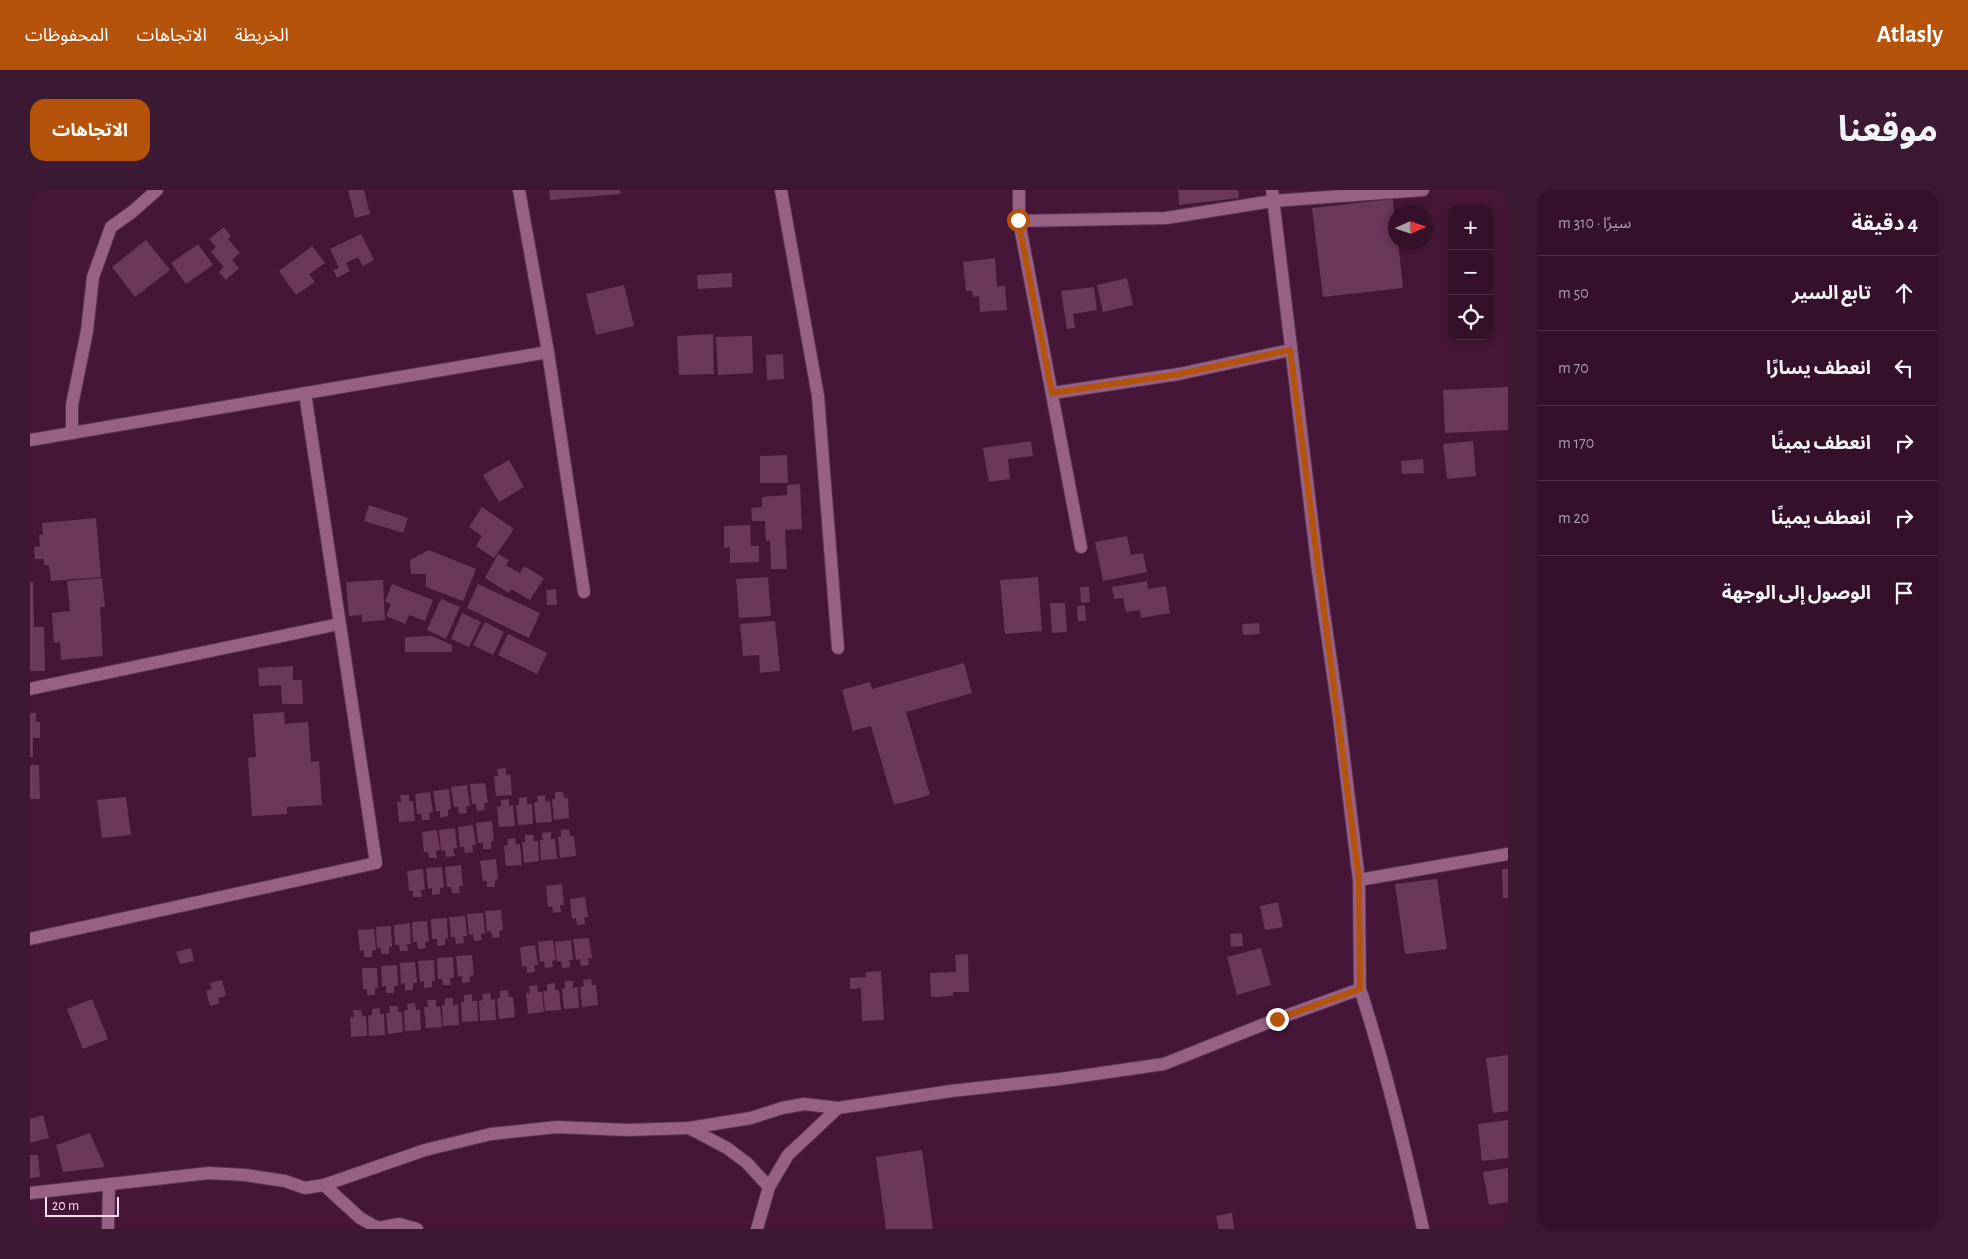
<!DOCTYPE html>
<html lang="ar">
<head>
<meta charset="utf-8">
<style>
  body { margin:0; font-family:"Alegreya Sans","Noto Sans Arabic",sans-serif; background:#3c1932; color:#f1f3f6; direction:rtl }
  .controls { position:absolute; right:15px; top:15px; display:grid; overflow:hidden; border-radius:10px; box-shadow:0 2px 8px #0003 }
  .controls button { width:45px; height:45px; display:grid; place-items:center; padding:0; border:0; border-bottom:1px solid #4e3047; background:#34102a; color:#f1f3f6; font:25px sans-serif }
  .compass { position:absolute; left:1358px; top:15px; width:45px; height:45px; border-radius:50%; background:#34102a; box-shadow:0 2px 8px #0003; rotate:87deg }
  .scale { position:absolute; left:15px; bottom:12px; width:74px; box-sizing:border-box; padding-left:5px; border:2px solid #f9daee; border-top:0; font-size:14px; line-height:18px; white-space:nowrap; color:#f9daee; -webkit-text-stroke:4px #451638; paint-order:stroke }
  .stop { position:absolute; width:15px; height:15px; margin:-11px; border:4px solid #b45309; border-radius:50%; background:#fff }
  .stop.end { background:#b45309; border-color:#fff; box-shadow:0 1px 5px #0008 }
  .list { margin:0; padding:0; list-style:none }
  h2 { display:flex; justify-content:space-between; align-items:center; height:65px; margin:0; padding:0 20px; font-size:21px }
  h2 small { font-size:16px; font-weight:400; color:#a99da8 }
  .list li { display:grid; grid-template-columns:32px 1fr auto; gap:15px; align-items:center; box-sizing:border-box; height:75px; padding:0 20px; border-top:1px solid #4e3047 }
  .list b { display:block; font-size:19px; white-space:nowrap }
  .list em { font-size:16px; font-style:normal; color:#a99da8 }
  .icon { flex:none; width:28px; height:28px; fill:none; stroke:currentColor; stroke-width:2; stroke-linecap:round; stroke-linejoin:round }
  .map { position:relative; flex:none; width:1478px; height:1039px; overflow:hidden; direction:ltr; border-radius:15px }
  header { display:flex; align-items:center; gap:30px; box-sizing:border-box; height:70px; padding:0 25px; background:#b45309; color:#fff }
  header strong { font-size:24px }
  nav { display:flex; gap:28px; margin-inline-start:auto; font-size:18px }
  .intro { display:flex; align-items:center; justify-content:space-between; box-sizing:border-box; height:120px; padding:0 30px }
  h1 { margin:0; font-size:35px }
  .button { padding:12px 22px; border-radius:15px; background:#b45309; color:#fff; font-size:18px; font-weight:700 }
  main { display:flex; gap:30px; padding:0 30px }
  aside { flex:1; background:#34102a; border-radius:15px; box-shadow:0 2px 8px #0003 }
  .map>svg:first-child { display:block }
</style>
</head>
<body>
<header>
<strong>Atlasly</strong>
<nav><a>الخريطة</a><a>الاتجاهات</a><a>المحفوظات</a></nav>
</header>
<div class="intro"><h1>موقعنا</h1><a class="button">الاتجاهات</a></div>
<main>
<aside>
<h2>4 دقيقة<small>سيرًا · 310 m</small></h2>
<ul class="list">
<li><svg class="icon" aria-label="ahead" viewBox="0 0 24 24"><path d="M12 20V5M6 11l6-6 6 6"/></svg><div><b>تابع السير</b></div><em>50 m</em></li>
<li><svg class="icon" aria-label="left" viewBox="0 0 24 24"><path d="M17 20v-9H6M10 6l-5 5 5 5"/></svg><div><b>انعطف يسارًا</b></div><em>70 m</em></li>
<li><svg class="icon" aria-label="right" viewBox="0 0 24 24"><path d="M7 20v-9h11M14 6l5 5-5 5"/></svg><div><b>انعطف يمينًا</b></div><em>170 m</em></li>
<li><svg class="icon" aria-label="right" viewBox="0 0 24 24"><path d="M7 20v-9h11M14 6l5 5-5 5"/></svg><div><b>انعطف يمينًا</b></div><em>20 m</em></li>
<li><svg class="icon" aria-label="arrive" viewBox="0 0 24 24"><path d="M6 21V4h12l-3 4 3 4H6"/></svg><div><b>الوصول إلى الوجهة</b></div></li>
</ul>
</aside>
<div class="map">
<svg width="1478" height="1039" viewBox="0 0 1478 1039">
  <rect width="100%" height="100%" fill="#451638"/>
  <g fill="#6a385b">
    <path d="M318,0H334L340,24L325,28Z"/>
    <path d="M519,0H590L591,4L520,10Z"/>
    <path d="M1148,0H1208L1209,8L1149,15Z"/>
    <path d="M1363,9L1366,52H1368L1373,98L1293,107L1282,18Z"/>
    <path d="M194,37L201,46L198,49L210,63L202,70L209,78L196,90L189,82L194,77L181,62L186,57L179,49Z"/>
    <path d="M331,44L344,70L333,76L328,67L316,73L320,81L307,88L303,80L309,78L300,59Z"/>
    <path d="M116,50L140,80L105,107L82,77Z"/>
    <path d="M168,54L183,75L156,94L141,73Z"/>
    <path d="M282,56L295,73L279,84L285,92L266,105L249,81Z"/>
    <path d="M965,68L967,96H975L977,120L950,122L949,106L943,107L942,101H936L933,72Z"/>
    <path d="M702,83V97L668,99L667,85Z"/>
    <path d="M1097,88L1103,115L1073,122L1067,95Z"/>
    <path d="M594,95L604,136L566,145L556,104Z"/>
    <path d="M1064,97L1067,120L1043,124L1045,138L1037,139L1031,101Z"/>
    <path d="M683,144L684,184L649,185L647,146Z"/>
    <path d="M722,146L723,183L688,185L686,147Z"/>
    <path d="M753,164L754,189L737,190L736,165Z"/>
    <path d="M1478,197V240L1415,243L1413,200Z"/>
    <path d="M1001,251L1003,266L978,269L980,289L959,292L953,258Z"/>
    <path d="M1443,251L1446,286L1417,289L1413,254Z"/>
    <path d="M757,265L758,293H730V266Z"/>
    <path d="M1393,269L1394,283L1372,284L1371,271Z"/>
    <path d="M479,270L494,297L469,312L453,285Z"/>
    <path d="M770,294L772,339L755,340L757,379H741L740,350L736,351L735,331H722L721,318L732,317V307L757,305V295Z"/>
    <path d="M339,315L378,328L373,343L334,331Z"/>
    <path d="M452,317L484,339L464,368L446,356L452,346L439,337Z"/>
    <path d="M66,328L71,387L21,391L19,375H14V369H5L4,357L10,356L9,345H13L12,333Z"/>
    <path d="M720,335L721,356H729V372L700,373V357L694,358V336Z"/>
    <path d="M1097,346L1101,365L1113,363L1117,382L1073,391L1065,352Z"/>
    <path d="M399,360L446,379L433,411L396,397V384H381L380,370Z"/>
    <path d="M468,364L479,370L476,375L490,383L494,376L514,388L500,410L481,399L479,403L455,388Z"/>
    <path d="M738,387L741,426L709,428L706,389Z"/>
    <path d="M1008,387L1012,441L975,444L970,390Z"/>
    <path d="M72,388L75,417H70L73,466L31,470L30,452L24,453L22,423L40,421L37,391Z"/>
    <path d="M353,390L355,430L332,432V425L319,426L316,392Z"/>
    <path d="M1117,391L1118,399L1136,396L1140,423L1111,428L1110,420L1096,422L1093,408L1084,409L1082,397Z"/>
    <path d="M0,392H3L4,437H14L15,481H0Z"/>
    <path d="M362,394L403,410L395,431L379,425L375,434L356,426L361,414L355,411Z"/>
    <path d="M448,394L510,423L499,448L437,418Z"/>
    <path d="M1050,397H1059L1060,412L1051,413Z"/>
    <path d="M526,399L527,415H517L516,400Z"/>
    <path d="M411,409L430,417L416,449L397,440Z"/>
    <path d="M1020,413H1035L1037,442L1022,443Z"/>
    <path d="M1055,415L1056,431H1048L1047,416Z"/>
    <path d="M432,423L451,432L439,457L421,449Z"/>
    <path d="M745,431L750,481L730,483L729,465L713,466L710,434Z"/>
    <path d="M455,432L474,442L463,465L443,455Z"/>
    <path d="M1229,433L1230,444L1213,445L1212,434Z"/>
    <path d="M478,444L517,463L507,484L468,465Z"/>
    <path d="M402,446L422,455V462H375V447Z"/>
    <path d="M934,473L942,503L876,522L900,605L864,615L841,536L823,541L812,500L840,492L842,499Z"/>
    <path d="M263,476V490H272L273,514H252L251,495L229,496L228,478Z"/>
    <path d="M254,522L255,534L278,532L281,572L289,571L292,615L257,617V624L222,626L218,568L226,567L223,524Z"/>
    <path d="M0,523H6V532H10V548H3V567H0Z"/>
    <path d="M0,575H9L10,609H0Z"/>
    <path d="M476,578V585L480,584L482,605L466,606L464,586H468L467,579Z"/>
    <path d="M455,593L458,613H454L455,620L447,621L446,614H442L440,594Z"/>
    <path d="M437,595L440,616H436L437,623L429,624L428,617H424L421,597Z"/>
    <path d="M419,599L421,619L418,620V626L410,628V621H406L403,601Z"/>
    <path d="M400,602L403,622L399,623L400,630H392L391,624H387L385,604Z"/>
    <path d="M525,602H533L534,608H538L539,628L524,630L522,609H525Z"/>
    <path d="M370,605H379V611H383L385,631L369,632L367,612H371Z"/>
    <path d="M515,605L516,612L520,611L522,632L506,633L504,613L508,612L507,606Z"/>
    <path d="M96,607L101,645L72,648L67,610Z"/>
    <path d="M497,607V614H502L503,634L488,635L486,615H489V608Z"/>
    <path d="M479,609V616L483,615L485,636L469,637L467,617L471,616V610Z"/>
    <path d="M462,631L464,651L461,652V659H453V653H448L446,633Z"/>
    <path d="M443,635L446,655H442L443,662L435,663L434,657H430L428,637Z"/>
    <path d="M425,638L427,658L423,659L425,666L416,667L415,660L411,661L409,640Z"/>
    <path d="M539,639L540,646H544L546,666L530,668L528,647H531V640Z"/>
    <path d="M407,640L410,660L406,661L407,668H399L398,662H394L392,642Z"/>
    <path d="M521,642V649H525L527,669L511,670L510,650H513L512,643Z"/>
    <path d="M495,645H503L504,651H508L509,671L494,673L492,652H495Z"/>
    <path d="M485,648L486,655L490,654L492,675L476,676L474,656L478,655L477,649Z"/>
    <path d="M466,669L468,689L465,690V697H457V691H453L450,671Z"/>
    <path d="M431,675L433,696H429L430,703H422L421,697H417L415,677Z"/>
    <path d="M412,677L414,697L410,698V704L402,705V698L398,699L396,678Z"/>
    <path d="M393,679L395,700H391L392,707H383V701H379L377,681Z"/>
    <path d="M1472,679H1478V708H1473Z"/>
    <path d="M1407,689L1417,759L1375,764L1365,694Z"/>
    <path d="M532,694L534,715H530L531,722L523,723L522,716L518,717L516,696Z"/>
    <path d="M555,707L558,727H554L555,734L547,735L546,728L542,729L540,709Z"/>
    <path d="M1248,712L1253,737L1235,740L1230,716Z"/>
    <path d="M471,720L473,740L469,741L470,747L462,748L461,741L457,742L455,721Z"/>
    <path d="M453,723L455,743L451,744L452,750L444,751L443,744L439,745L437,724Z"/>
    <path d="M435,726L437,746H433L434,753L426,754L425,747H421L419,727Z"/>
    <path d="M417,728L418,748L415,749V755L407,756V749H402L401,729Z"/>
    <path d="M397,731L399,751L395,752L396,758L388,759L387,752H383L382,732Z"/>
    <path d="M380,733L381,754H377L378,761H370L369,755H365L364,735Z"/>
    <path d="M361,736L362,757H359V764H351V758H347L346,737Z"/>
    <path d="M344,739L346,760H342V767H334V760L330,761L328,740Z"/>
    <path d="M1212,743L1213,756L1201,757L1200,744Z"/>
    <path d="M559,748L562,768H558L559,775L551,776L550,769L546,770L543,749Z"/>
    <path d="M523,750L526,770L522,771L523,777L515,778L514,771L510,772L508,752Z"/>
    <path d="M541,750L543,770H539L540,777L532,778L531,771L527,772L525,752Z"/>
    <path d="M505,755L508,775H504L505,782L497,783L496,776L492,777L490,757Z"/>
    <path d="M161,758L164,771L150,774L146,762Z"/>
    <path d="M1231,758L1241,795L1207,805L1197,767Z"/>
    <path d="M938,764L939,802H923V806L901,807L900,783L926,782L925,765Z"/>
    <path d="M442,765L444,785L440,786V792L432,793V786L428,787L426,766Z"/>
    <path d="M423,767L424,788H420L421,795H413L412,789H408L407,768Z"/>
    <path d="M404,770L405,791H402V797L394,798V791L390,792L388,771Z"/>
    <path d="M385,772L387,793H383V800H375V793L371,794L370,773Z"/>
    <path d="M367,775L368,796H364V803H356V796L352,797L351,776Z"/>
    <path d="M332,778H347L348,798H345V805H337V799H333Z"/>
    <path d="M851,781L854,830L832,831L831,798L820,799V788L836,787V782Z"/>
    <path d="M561,789L562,795H566L568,815L552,817L550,797L554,796L553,790Z"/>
    <path d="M192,790L196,806L188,808L189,813L180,816L176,801L182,799L180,793Z"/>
    <path d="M535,791H543V798L548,797L549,818L534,819L532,799L535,798Z"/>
    <path d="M525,793V800H529L531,820L515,821L513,801H517V794Z"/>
    <path d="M507,795L508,802H512L514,822L498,824L496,803H500L499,796Z"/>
    <path d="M478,800L479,807H483L485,827L469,829L467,808H470V801Z"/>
    <path d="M460,803L461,810L465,809L466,830L450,831L449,811L453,810L452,804Z"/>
    <path d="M442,804V811H447L448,831L432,832L431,812H434V805Z"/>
    <path d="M415,808H423V815L428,814L429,835L413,836L412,815H415Z"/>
    <path d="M62,809L78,849L53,859L37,819Z"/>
    <path d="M397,810H406V817L410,816L412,837L396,838L394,817H398Z"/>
    <path d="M385,813L386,820H390L391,840L375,841L374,820H378L377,814Z"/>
    <path d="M359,816H368V822H372L373,842L358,844L356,823H360Z"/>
    <path d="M350,818V824H354L355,845L339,846L338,826L342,825V819Z"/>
    <path d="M323,820H331L332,826H336L337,846L321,847L320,827H324Z"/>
    <path d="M1478,865V921L1463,923L1456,868Z"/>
    <path d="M13,925L19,948L0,953V929Z"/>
    <path d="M1478,930V968L1452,971L1448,934Z"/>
    <path d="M60,943L75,977L33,982L26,955Z"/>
    <path d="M892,960L903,1039H856L846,967Z"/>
    <path d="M0,965H8L10,987L0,988Z"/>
    <path d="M1478,978V1012L1459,1015L1453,982Z"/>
    <path d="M1202,1023L1204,1039H1189L1186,1026Z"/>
  </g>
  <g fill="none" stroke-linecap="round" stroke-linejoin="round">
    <defs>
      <g id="minor">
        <path d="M489,0L518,162L554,402"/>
        <path d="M751,0L788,206L808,458"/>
        <path d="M989,0V31L1051,357"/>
        <path d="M989,31L1136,28L1243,11L1393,0"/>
        <path d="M1023,203L1149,184L1260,160"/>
        <path d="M42,243V215L57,141L63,87L81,37L102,22L127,0"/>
        <path d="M0,250L518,162"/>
        <path d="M0,499L309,434"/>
        <path d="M1329,690L1478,664"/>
        <path d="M0,749L346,673L275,203"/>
        <path d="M1330,799C1356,878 1375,958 1393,1039"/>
        <path d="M659,938L697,958L717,973L739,997"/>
        <path d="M294,995L330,1028L348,1038L369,1034L387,1039"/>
        <path d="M0,1003L179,983L215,985L255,991L275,998L294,995L395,960L461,944L527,937L597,940L659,938L721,928L752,918L774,914L808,918L921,901L1030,889L1134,874L1247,829L1330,799L1329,690L1309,527L1288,381L1242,0"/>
        <path d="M78,1039L79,994"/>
        <path d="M727,1039L739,997L758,965L808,918"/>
      </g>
    </defs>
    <use href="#minor" stroke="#5b3451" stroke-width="14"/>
    <use href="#minor" stroke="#976186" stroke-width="12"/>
  </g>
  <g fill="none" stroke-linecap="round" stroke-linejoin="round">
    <path stroke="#b45309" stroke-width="6" d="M988,30L1022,203L1149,184L1260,160L1329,690L1330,799L1247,829"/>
  </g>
</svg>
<div class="controls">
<button>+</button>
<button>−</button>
<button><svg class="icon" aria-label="locate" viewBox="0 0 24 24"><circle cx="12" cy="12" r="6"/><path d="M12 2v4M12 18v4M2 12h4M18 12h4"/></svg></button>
</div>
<svg class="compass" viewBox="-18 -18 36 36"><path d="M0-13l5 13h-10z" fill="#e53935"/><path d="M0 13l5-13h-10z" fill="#a99da8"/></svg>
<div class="scale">20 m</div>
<div class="stop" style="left:988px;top:30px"></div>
<div class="stop end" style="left:1247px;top:829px"></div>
</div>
</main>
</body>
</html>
